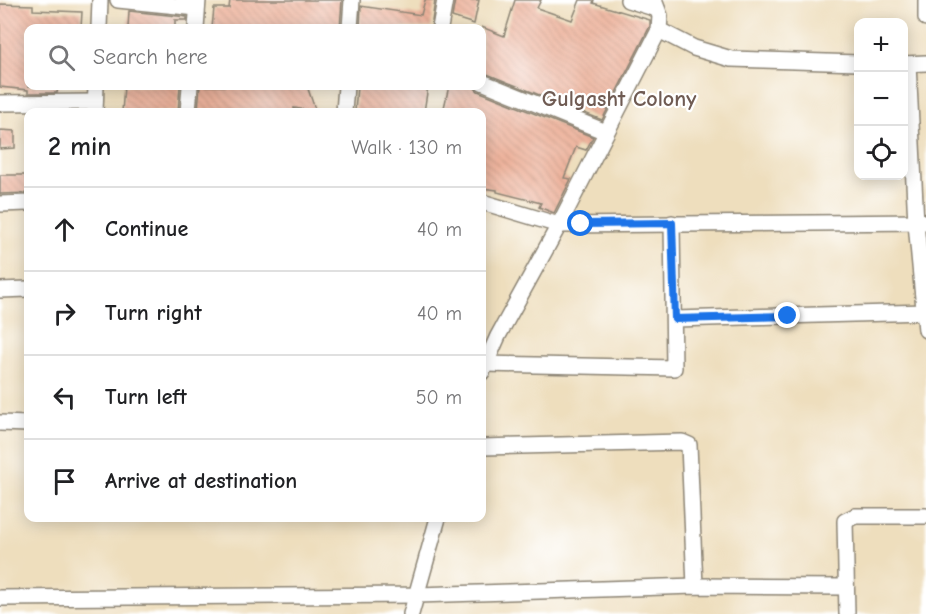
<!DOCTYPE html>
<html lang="en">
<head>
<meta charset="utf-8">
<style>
  body { margin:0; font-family:"Comic Neue",sans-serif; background:#f2f2f2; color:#202124 }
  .controls { position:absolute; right:18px; top:18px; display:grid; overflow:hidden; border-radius:12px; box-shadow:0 3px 15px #0003 }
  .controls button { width:54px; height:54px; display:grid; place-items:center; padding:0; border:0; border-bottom:2px solid #e0e0e0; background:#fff; color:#202124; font:30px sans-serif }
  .stop { position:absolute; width:18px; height:18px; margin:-14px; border:4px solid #1a73e8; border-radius:50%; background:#fff }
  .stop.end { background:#1a73e8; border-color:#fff; box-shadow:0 2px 6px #0008 }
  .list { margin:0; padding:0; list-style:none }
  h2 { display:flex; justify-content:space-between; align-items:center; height:78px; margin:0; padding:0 24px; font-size:26px }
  h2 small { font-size:20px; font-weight:400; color:#757577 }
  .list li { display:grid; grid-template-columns:39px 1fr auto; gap:18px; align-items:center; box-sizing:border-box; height:84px; padding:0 24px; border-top:2px solid #e0e0e0 }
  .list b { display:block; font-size:22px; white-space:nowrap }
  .list em { font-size:20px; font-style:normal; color:#757577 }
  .icon { flex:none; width:33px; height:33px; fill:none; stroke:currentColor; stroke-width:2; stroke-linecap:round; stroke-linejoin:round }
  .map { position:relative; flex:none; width:926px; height:614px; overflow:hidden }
  .search { position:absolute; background:#fff; box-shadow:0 3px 15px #0003; left:24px; top:24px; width:462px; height:66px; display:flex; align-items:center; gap:15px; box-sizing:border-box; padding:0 21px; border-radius:12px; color:#757577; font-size:22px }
  .panel { position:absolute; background:#fff; box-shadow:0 3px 15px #0003; left:24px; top:108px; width:462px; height:414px; border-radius:12px }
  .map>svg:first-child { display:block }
</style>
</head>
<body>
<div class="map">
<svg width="926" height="614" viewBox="0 0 926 614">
  <defs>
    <pattern id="building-back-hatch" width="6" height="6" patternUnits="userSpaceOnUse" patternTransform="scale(1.5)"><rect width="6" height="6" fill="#eeb49d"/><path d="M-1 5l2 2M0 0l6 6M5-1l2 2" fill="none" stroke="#cc9b87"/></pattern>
  </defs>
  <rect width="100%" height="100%" fill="#fff"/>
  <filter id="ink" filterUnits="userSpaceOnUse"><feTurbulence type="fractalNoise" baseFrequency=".0167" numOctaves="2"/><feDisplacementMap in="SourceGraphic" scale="12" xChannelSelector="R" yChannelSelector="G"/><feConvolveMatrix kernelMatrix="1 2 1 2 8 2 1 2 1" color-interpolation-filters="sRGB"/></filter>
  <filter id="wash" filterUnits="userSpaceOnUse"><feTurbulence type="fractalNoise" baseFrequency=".008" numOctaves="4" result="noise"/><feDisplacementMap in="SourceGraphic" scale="24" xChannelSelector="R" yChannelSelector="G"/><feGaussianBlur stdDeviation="1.35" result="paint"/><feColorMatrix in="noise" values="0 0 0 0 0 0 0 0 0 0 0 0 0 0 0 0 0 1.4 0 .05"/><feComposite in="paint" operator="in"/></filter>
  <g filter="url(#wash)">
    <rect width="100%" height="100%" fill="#eedebd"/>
    <g id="blocks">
      <g fill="url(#building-back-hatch)">
        <path d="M230,0H342L340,28H212L214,8H229Z"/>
        <path d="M425,0H435L431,28H360L361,6L421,15Z"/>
        <path d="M455,0H479L474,24L452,17Z"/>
        <path d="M515,0H541L537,8L572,20L580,0H594L593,3L650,20V26L602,120L482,72V27L504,36Z"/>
        <path d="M0,4L33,5V10L82,12L81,28H28V86H58L57,93H28V90L0,87Z"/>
        <path d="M129,11L187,17V20H175V28H128Z"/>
        <path d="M124,86H180L178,112H122Z"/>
        <path d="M200,86H307L316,112L294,108V112L198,110Z"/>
        <path d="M357,86H428L424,112H355Z"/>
        <path d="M449,86H473L478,91L593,137L586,150L576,147L564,178L571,179L554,213L539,207L541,203L497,192V190L482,188V112H443Z"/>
        <path d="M0,130L15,131V148L0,149Z"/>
        <path d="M0,175H26L28,193L0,194Z"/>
      </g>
    </g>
  </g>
  <g filter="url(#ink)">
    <use href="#blocks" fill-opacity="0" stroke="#8c8474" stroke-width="1.5"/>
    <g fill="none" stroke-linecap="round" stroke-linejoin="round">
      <defs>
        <g id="minor">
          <path d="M118,0L197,8"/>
          <path d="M628,0L657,9"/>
          <path d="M926,0V18"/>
          <path d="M99,28L100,0"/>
          <path d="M196,28L198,0"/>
          <path d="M350,28L352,0"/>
          <path d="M440,28L445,0"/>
          <path d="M659,30L694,48L731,59L858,63"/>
          <path d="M904,64L926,63"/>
          <path d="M908,64L916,223L926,330"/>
          <path d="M482,82L606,132"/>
          <path d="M0,103L95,102"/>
          <path d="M95,112L96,86"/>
          <path d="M188,112L190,86"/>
          <path d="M344,112L346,86"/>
          <path d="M482,202L559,225L926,222"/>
          <path d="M0,204L28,203"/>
          <path d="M0,290L28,289"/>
          <path d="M675,319L926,312"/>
          <path d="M485,364L674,368L672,223"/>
          <path d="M482,372L498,336L559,225L659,30L660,16L654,0"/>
          <path d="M0,423L28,424"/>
          <path d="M482,447L682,442L689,445L695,586"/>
          <path d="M0,598L418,595L695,586L846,587"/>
          <path d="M411,614L438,518"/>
          <path d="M847,614L845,521L855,516H926"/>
        </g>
      </defs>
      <use href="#minor" stroke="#8c8474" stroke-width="18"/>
      <use href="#minor" stroke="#fff" stroke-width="15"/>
    </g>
  </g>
  <g fill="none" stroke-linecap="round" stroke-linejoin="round" filter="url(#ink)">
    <path stroke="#1a73e8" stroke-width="8" d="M581,224L672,223L675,319L788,316"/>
  </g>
  <g text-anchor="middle" stroke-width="4.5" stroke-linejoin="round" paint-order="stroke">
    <g font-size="22" font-weight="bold" fill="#6f5b53" stroke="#fff">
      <text x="619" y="106">Gulgasht Colony</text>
    </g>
  </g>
</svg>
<div class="controls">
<button>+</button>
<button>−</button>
<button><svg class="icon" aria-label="locate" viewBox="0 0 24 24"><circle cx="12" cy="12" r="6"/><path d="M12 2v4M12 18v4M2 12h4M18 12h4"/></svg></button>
</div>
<div class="stop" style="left:581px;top:224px"></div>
<div class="stop end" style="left:788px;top:316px"></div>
<div class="search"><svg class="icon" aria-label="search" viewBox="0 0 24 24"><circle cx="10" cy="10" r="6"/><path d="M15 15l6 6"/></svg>Search here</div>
<section class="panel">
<h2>2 min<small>Walk · 130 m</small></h2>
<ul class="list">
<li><svg class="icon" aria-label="ahead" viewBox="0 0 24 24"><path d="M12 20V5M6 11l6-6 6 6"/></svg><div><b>Continue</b></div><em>40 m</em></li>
<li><svg class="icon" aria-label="right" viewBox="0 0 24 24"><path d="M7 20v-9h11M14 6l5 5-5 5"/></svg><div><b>Turn right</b></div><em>40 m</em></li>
<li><svg class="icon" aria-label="left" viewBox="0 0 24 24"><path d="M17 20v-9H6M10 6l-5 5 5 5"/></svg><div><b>Turn left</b></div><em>50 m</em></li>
<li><svg class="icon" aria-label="arrive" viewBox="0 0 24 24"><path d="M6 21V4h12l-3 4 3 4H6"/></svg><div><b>Arrive at destination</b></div></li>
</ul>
</section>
</div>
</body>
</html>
